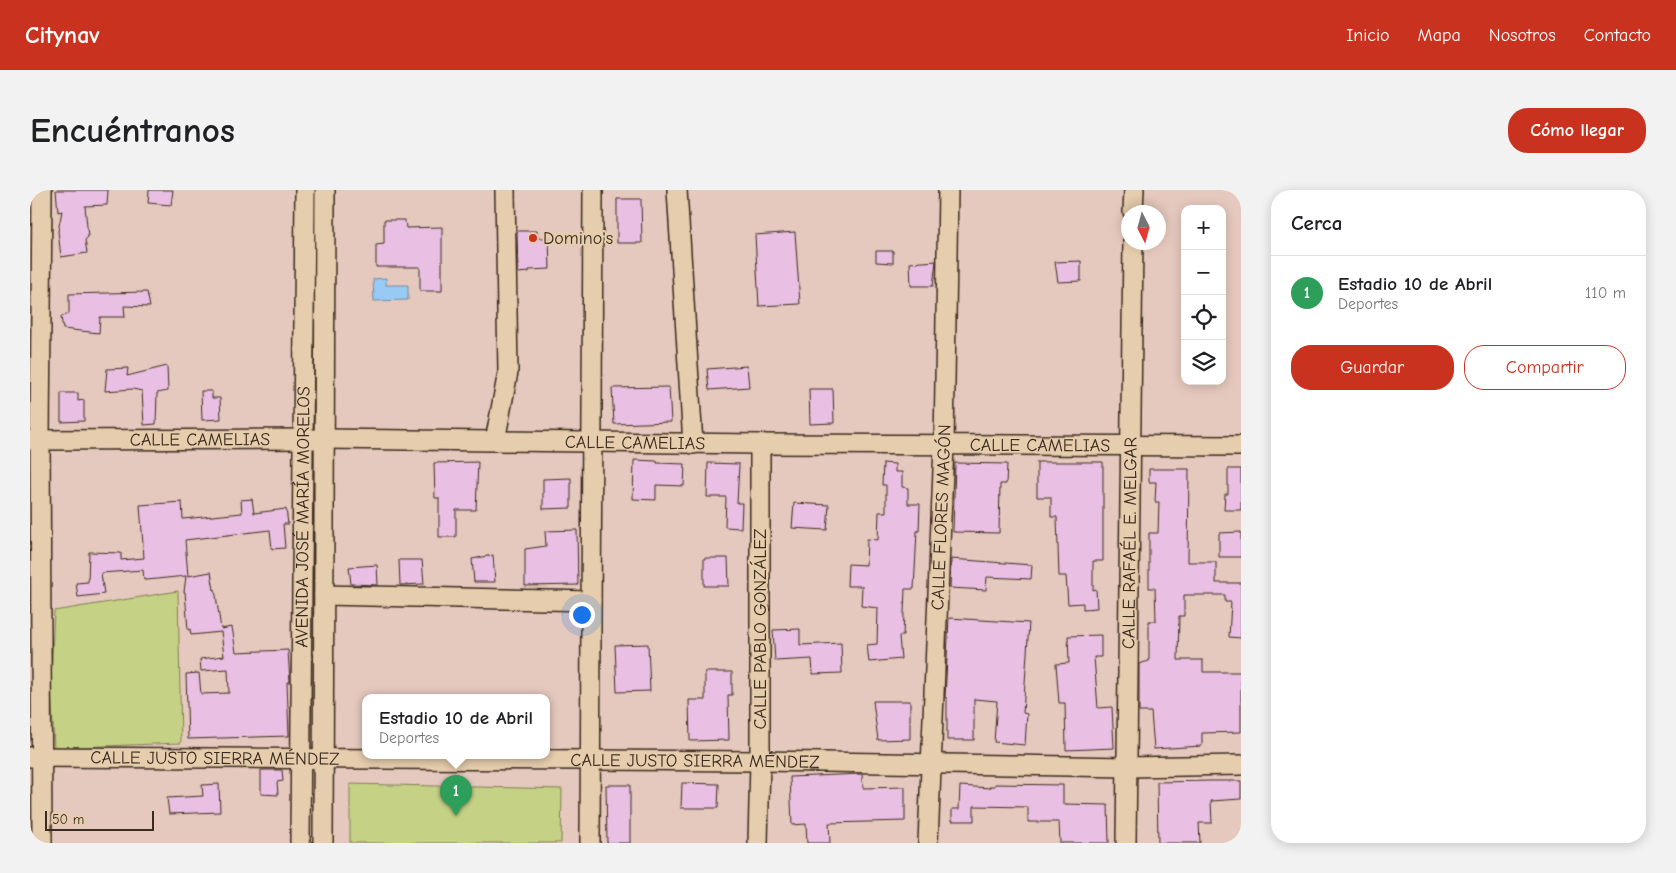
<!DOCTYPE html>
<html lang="es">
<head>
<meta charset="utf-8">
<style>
  body { margin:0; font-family:"Comic Neue",sans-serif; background:#f2f2f2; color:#202124 }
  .controls { position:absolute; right:15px; top:15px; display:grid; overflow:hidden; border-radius:10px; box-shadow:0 2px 12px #0003 }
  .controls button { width:45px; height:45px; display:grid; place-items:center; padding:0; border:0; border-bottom:1px solid #e0e0e0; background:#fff; color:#202124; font:25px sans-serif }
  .compass { position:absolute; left:1091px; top:15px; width:45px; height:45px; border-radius:50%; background:#fff; box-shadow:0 2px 12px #0003; rotate:174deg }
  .scale { position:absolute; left:15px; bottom:12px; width:109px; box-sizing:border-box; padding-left:5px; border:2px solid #3b2a1e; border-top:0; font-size:14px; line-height:18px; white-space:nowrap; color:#3b2a1e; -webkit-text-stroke:4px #e5cdad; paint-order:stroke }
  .you { position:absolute; left:551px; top:424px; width:18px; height:18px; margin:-12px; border:4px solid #fff; border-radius:50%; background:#1a73e8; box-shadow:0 0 0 8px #1a73e833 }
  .badge { display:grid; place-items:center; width:32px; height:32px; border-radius:50%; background:#c8321e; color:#fff; font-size:16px; font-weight:700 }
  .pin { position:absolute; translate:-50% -41px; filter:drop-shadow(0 1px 2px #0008) }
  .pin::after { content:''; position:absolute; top:26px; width:18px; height:15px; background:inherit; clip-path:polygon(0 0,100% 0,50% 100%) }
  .popup { position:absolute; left:332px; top:504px; width:188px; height:65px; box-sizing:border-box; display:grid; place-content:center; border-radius:10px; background:#fff; filter:drop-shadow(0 1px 4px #0005); font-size:16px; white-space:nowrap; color:#757577 }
  .popup b { font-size:19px; color:#202124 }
  .popup::after { content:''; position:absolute; left:50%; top:100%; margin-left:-10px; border:10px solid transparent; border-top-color:#fff }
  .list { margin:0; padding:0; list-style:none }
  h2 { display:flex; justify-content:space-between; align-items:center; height:65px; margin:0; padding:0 20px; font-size:21px }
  h2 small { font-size:16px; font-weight:400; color:#757577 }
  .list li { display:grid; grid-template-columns:32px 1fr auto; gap:15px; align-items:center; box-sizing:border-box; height:75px; padding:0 20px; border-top:1px solid #e0e0e0 }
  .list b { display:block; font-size:19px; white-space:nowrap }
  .list p { margin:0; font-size:16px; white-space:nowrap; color:#757577 }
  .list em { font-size:16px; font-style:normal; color:#757577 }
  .actions { display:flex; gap:10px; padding:15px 20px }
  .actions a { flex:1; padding:11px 0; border:1px solid #c8321e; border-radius:20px; text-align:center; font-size:18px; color:#c8321e }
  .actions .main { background:#c8321e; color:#fff }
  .icon { flex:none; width:28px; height:28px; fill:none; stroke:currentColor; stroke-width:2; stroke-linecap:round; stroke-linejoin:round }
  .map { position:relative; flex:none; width:1211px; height:653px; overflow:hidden; border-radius:20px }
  header { display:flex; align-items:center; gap:30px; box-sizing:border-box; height:70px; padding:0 25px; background:#c8321e; color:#fff }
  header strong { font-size:24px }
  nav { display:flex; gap:28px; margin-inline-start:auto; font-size:18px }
  .intro { display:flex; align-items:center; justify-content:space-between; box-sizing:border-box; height:120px; padding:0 30px }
  h1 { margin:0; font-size:35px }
  .button { padding:12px 22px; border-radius:20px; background:#c8321e; color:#fff; font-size:18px; font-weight:700 }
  main { display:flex; gap:30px; padding:0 30px }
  aside { flex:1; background:#fff; border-radius:20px; box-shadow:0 2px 12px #0003 }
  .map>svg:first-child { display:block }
</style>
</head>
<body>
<header>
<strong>Citynav</strong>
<nav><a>Inicio</a><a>Mapa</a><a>Nosotros</a><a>Contacto</a></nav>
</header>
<div class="intro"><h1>Encuéntranos</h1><a class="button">Cómo llegar</a></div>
<main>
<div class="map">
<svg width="1211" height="653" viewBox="0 0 1211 653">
  <rect width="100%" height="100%" fill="#e6c9be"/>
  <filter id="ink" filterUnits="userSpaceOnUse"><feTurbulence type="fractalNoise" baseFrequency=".02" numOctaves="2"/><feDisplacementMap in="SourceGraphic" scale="10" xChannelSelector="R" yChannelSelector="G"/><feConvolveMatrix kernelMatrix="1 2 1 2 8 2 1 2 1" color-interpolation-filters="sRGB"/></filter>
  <g filter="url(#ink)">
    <g fill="#c5d285" stroke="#807e52">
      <path d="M148,401L151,553L24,558L21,491L24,421Z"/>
      <path d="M320,594L532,599L531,653H320Z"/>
    </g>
    <path fill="#97caf4" stroke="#728a9e" d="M356,88V95H378V110L344,111L343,89Z"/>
    <g fill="#eabfe4" stroke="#3b2a1e">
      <path d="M26,0H78L77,15L55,16L58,47L55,50L57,63L31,67L28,41L32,21L28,22Z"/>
      <path d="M119,0H143L141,15L118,13Z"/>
      <path d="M587,9H611L612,53H587Z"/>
      <path d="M354,30H375L376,38L412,37V101H390V77H346V55L354,54Z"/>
      <path d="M487,41H507V48H519L520,79L499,80V82L488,83Z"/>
      <path d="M765,42L770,114L729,116L725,45Z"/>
      <path d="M846,61H863V73L846,72Z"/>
      <path d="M906,71L903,96H881L880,73Z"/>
      <path d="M1051,71V91L1028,92L1025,72Z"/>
      <path d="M117,102L120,117L94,116L95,127H70L69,143L33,139L31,127L39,124V104Z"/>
      <path d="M137,176L138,201L127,203L126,234L114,235L112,201L103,199L75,201L77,179L98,178L97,186Z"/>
      <path d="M717,176L719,197L679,200L677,179Z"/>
      <path d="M639,197L641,232L584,234L582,198Z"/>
      <path d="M779,199H803L804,233L780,234Z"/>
      <path d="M171,201H182V208H190L191,229L172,230Z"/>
      <path d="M31,203H48V211L54,210V231L31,232Z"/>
      <path d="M604,270L627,271V273L655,274L654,296L626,295V310L603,309Z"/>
      <path d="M448,272L446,320H426V347H409V308H405L404,273Z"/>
      <path d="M1007,272H1073V371H1063V400L1066,399L1067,418L1053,419V413L1038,414L1036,386H1029L1027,327H1021V307H1007Z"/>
      <path d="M678,273L709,274L707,313H712L711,338L695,337L696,307H677Z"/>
      <path d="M853,273L865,274V282H872V297L878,298V314H890L889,341H887L884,399H875L873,446H869L871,469L839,472L837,455L847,454L848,418L831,416L832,396H817L818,374L836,375L837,349L848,350L849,322H856V295H852Z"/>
      <path d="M925,273L977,274L976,294H970L969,343L923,342Z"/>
      <path d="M1119,279H1159L1158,372H1186V393H1211V448L1199,447L1201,412H1195V405H1154V426H1149L1148,470H1173V482H1211V542L1172,543V556L1124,559L1121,522H1109V474L1119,471V431H1126L1125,398H1119V343H1128L1129,312H1125L1126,292H1119Z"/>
      <path d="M1198,279H1211V320H1194L1195,304H1198Z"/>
      <path d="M541,288V318L513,319V289Z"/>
      <path d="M222,309L224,323L256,319L258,334H253L255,358L242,359L240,340L155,350L158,386L181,382L184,400L185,399L191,439L202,437L206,462L258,460L260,492H257L259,546L158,549L156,484L169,483L171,504L199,503L198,479L171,481L170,469L194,466L191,442L161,445L160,439L158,440L155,402H154L156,386L117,390H114L113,380L71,383L74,404L48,407L46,393L58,392L59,362L91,363V370L114,368L110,315L152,312L153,329L212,323L211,310Z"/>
      <path d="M764,313L799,315L797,340L762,338Z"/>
      <path d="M547,340L548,395L495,396V359L516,356L515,341Z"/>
      <path d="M1211,342V367H1189V343Z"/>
      <path d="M463,365L465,392H444L442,369Z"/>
      <path d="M674,368H698L699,396H674Z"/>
      <path d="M921,369L1002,375L1001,389L957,387L956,400L920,398Z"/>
      <path d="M369,370H392L394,394L370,395Z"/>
      <path d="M347,375L348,395L321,394L319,377Z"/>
      <path d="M919,428L999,433L993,523L997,524L995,555L964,552L967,511L944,509V550H917V508H915Z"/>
      <path d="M770,439V455L811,453L812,483L783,484L782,469L745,471L743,440Z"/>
      <path d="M1071,445V467H1064L1068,518L1082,517L1084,558L1036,560L1035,513H1029L1026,474L1039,473L1038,446Z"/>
      <path d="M618,454L620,501L587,502L585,455Z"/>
      <path d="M675,482H702V505H698L699,550L660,551L659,510H675Z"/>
      <path d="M843,511H880V549L848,550Z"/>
      <path d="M231,580H252L253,591L247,592L248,605L231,604Z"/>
      <path d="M832,584L833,598L875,597V631L799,633L800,653H777L776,634L762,635L760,587Z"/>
      <path d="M1181,591H1211V609L1181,611L1182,633H1169L1170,653H1128L1127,592Z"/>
      <path d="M652,593L689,594L688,618H651Z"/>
      <path d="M189,594L190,622L139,624L137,608L173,606L172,595Z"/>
      <path d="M965,594L1033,595V614L1078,615L1079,653H1030L1029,632H998V617L944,616V631H922V619H929L930,596L960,598V596H965Z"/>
      <path d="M576,595H600V653H577Z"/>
    </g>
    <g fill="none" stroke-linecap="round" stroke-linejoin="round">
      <defs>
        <g id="minor">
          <path d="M647,0L663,254"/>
          <path d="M1103,22L1104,0"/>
          <path id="s1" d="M0,250L294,249L730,254L1211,256"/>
          <path d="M465,251L478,182L475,0"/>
          <path d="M294,405L561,411"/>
          <path id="s2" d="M0,567L730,571L1097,577L1211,575"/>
          <path d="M12,653L10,250L12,0"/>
          <path id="s3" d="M270,653L275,0"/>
          <path d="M293,653L295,0"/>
          <path d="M560,653L563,0"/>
          <path d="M728,653L730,571V254"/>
          <path id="s4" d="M898,653L914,255L918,0"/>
          <path id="s5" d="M1096,653L1103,52"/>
        </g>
      </defs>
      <use href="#minor" stroke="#3b2a1e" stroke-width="22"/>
      <use href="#minor" stroke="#e5cdad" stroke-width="19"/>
    </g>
  </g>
  <circle fill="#c8321e" stroke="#e5cdad" stroke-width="2" cx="503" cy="48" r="5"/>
  <g text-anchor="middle" stroke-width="4" stroke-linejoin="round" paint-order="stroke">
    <g font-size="18" fill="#3b2a1e" stroke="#e5cdad" text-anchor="start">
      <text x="513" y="54">Domino's</text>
    </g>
    <g font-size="18" fill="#3b2a1e" stroke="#e5cdad">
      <text dy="6" stroke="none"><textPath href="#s1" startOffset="170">CALLE CAMELIAS</textPath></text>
      <text dy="6" stroke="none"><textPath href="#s1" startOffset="605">CALLE CAMELIAS</textPath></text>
      <text dy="6" stroke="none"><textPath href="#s1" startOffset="1010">CALLE CAMELIAS</textPath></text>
      <text dy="6" stroke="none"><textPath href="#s3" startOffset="326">AVENIDA JOSÉ MARÍA MORELOS</textPath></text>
      <text dy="6" stroke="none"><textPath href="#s4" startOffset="326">CALLE FLORES MAGÓN</textPath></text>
      <text dy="6" stroke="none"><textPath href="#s5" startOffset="300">CALLE RAFAÉL E. MELGAR</textPath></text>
      <text transform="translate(730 439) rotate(-90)" y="6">CALLE PABLO GONZÁLEZ</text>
      <text dy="6" stroke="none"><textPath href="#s2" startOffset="185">CALLE JUSTO SIERRA MÉNDEZ</textPath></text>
      <text dy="6" stroke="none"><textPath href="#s2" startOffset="665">CALLE JUSTO SIERRA MÉNDEZ</textPath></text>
    </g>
  </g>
</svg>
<div class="controls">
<button>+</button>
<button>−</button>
<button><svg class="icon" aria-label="locate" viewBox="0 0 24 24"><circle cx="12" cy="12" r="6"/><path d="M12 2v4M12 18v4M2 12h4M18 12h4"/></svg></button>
<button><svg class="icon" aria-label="layers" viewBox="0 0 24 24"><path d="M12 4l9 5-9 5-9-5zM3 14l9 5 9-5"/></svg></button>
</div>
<svg class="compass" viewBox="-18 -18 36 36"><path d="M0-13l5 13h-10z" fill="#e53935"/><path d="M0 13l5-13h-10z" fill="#757577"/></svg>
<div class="scale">50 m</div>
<div class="you"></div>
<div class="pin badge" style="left:426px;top:626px;background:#2e9e5b">1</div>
<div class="popup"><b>Estadio 10 de Abril</b>Deportes</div>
</div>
<aside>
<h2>Cerca<small></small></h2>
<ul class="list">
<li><span class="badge" style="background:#2e9e5b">1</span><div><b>Estadio 10 de Abril</b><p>Deportes</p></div><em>110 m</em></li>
</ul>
<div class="actions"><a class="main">Guardar</a><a>Compartir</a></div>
</aside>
</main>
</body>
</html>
